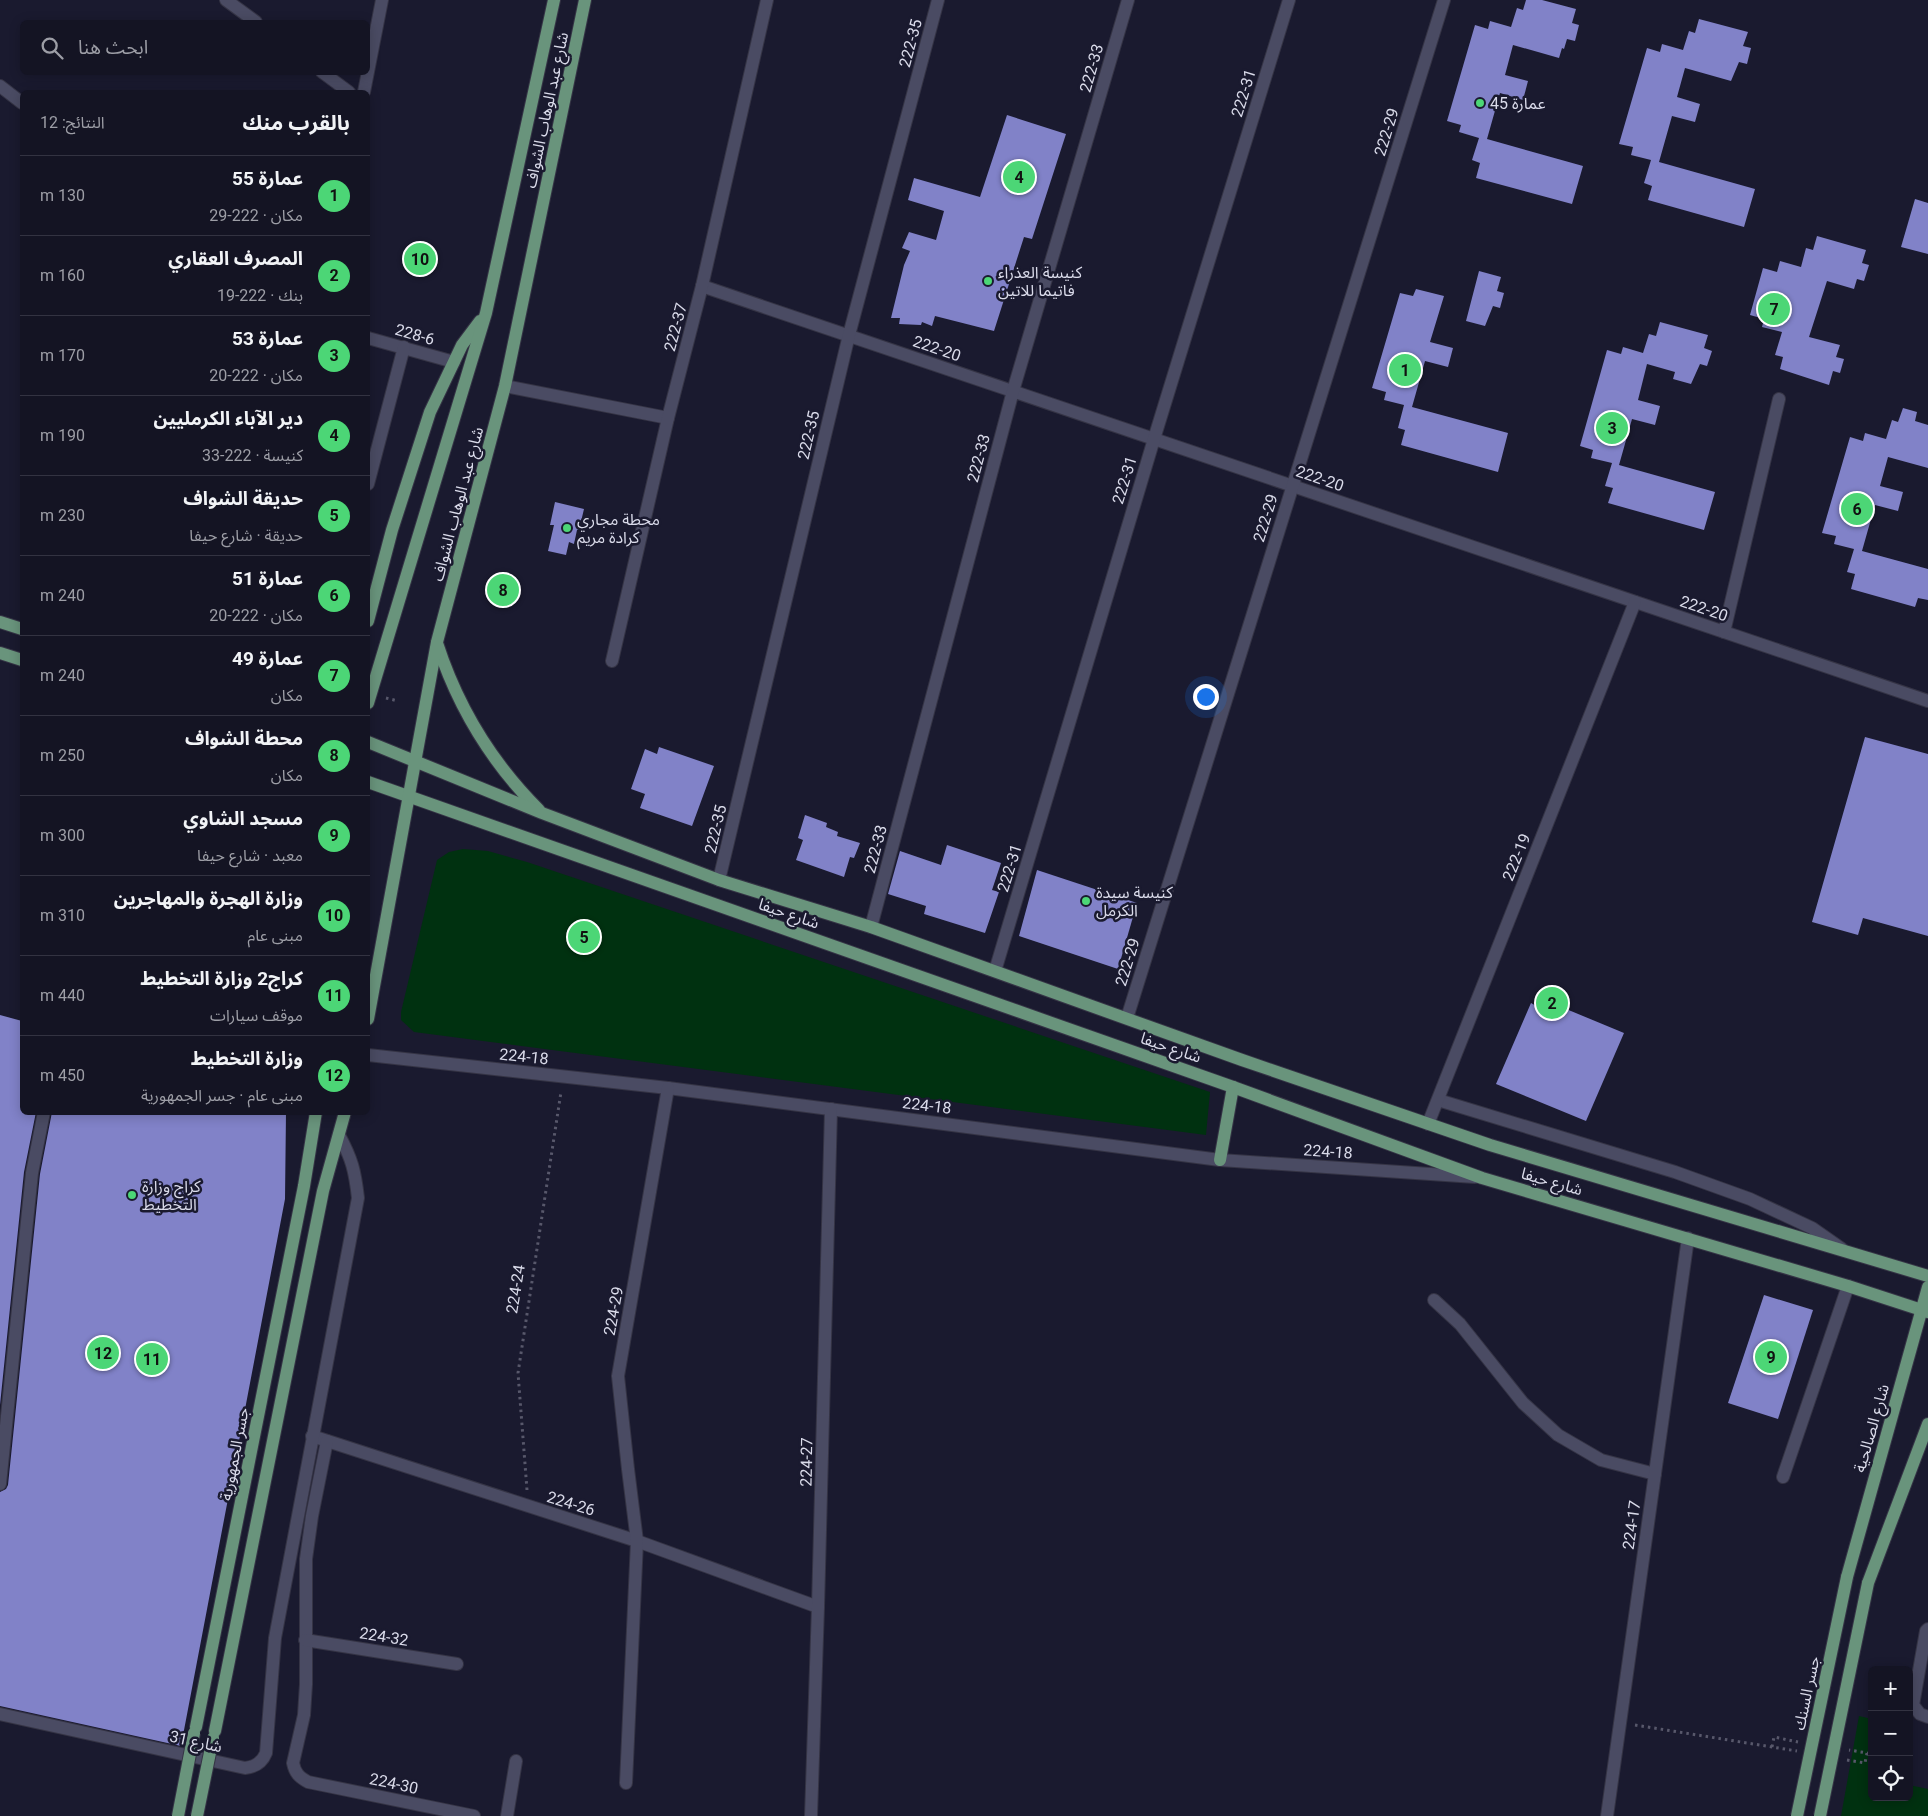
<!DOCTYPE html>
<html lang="ar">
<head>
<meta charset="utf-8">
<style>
  body { margin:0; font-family:Roboto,"Noto Sans Arabic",sans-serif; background:#1d1d2b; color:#f1f3f6; direction:rtl }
  .controls { position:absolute; right:15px; bottom:15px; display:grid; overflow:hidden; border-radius:8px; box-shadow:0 2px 12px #0003 }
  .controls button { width:45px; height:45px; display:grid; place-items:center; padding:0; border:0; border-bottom:1px solid #333341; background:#141423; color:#f1f3f6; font:25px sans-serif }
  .you { position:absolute; left:1205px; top:696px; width:18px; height:18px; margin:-12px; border:4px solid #fff; border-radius:50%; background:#1a73e8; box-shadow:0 0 0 8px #1a73e833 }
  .badge { display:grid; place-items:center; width:32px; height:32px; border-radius:50%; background:#4cd676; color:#111; font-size:16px; font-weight:700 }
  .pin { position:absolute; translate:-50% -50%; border:2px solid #fff; box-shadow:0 1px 5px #0006 }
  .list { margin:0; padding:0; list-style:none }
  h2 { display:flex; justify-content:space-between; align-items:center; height:65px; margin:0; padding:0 20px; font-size:21px }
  h2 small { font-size:16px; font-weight:400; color:#9d9ea6 }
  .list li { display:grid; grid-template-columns:32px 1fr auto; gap:15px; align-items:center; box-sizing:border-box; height:80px; padding:0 20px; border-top:1px solid #333341 }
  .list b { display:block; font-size:19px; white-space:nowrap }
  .list p { margin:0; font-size:16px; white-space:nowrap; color:#9d9ea6 }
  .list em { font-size:16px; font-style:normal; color:#9d9ea6 }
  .icon { flex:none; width:28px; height:28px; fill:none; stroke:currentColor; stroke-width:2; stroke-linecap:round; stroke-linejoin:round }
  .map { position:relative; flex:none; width:1928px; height:1816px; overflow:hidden; direction:ltr }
  .search { position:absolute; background:#141423; box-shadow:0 2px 12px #0003; left:20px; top:20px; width:350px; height:55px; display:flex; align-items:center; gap:12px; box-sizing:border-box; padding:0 18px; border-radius:8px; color:#9d9ea6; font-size:19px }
  .panel { position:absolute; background:#141423; box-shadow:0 2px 12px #0003; left:20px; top:90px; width:350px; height:1025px; border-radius:8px; direction:rtl }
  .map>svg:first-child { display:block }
</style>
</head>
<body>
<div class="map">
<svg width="1928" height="1816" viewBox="0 0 1928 1816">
  <rect width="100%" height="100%" fill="#1a1a2f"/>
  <g fill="#003110">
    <path d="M463,849L488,851L527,862L1210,1092L1206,1135L414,1032L401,1020V1012L437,860L449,852Z"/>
    <path d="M1859,1716L1872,1719V1797H1909V1785L1928,1789V1816H1841Z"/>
  </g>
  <g fill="#8182c8">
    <path d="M1526,0H1542L1576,9L1572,23L1579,25L1575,41L1567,39L1564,49L1562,48L1559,58L1513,45L1505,75L1528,81L1523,100L1500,93L1487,139L1583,166L1572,204L1476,178L1480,163L1472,160L1479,138L1459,132L1461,125L1447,121L1475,25L1488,29L1490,21L1511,27L1517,8L1523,10Z"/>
    <path d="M1699,19L1748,32L1743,46L1751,48L1747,64L1739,62L1731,81L1685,68L1677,97L1700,104L1695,122L1672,116L1659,162L1755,189L1744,227L1648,200L1652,186L1644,183L1651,160L1631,155L1633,147L1619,144L1647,48L1660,52L1662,44L1683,50L1689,31L1695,33Z"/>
    <path d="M1007,115L1066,134L1032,239L1024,237L994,331L935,316L932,326L922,322L921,325L899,324L900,318H891L904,265L910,251L902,248L909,232L936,240L944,211L908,200L914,178L980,197Z"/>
    <path d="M1915,199L1928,203V254L1901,247Z"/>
    <path d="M1817,236L1866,250L1862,263L1869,265L1864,281L1857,279L1854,289L1827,281L1809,337L1840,345L1836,357L1844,359L1840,373L1833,371L1829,385L1780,369L1783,357L1775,355L1782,332L1762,327L1764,319L1750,315L1763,268L1777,272L1780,261L1801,267L1806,248L1813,250Z"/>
    <path d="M1479,271L1501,277L1497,291L1504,293L1500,308L1493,306L1485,326L1466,321Z"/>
    <path d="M1416,289L1444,296L1430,342L1453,348L1448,367L1425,361L1412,407L1508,433L1498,472L1401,445L1405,430L1398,428L1404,405L1384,400L1386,392L1372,388L1400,293L1413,296Z"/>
    <path d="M1660,322L1708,335L1704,348L1712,351L1707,366L1700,364L1691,384L1673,379L1675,372L1647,364L1638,400L1660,406L1655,425L1632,419L1619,465L1715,492L1704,530L1608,503L1613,488L1605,486L1612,463L1591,458L1593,450L1580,446L1607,350L1621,354L1623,347L1643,353L1649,334L1656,336Z"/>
    <path d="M1903,408L1917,412L1915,421L1928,425V468L1888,457L1880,486L1903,492L1898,511L1875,505L1862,551L1928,569V600L1918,598L1915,607L1851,589L1855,574L1847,572L1854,549L1834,544L1836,536L1822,533L1850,437L1863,441L1865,433L1886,439L1892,420L1898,422Z"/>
    <path d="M555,502L584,509L579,530H577L574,544L569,542L566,555L548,551L554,525H550Z"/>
    <path d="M1865,737L1928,754V936L1863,918L1858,935L1812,922Z"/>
    <path d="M659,747L714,766L692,826L640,808L645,794L631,789L645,749L657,754Z"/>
    <path d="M805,815L827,823L826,827L838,832L837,836L860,843L854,858L850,857L844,877L796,860L803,840L798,838Z"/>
    <path d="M947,845L1001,863L992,890L999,892L985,933L924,914L926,906L888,894L900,851L941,865Z"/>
    <path d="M1037,870L1137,903L1118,969L1019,936Z"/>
    <path d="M1542,999L1624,1033L1586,1121L1496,1084L1531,1003L1538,1007Z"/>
    <path d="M0,1015L22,1021V1112H36L24,1172L0,1405Z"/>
    <path d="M52,1112H286L285,1199L181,1746L0,1706V1492L6,1489L8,1485L40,1174Z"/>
    <path d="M1764,1295L1813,1310L1778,1419L1728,1403Z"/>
  </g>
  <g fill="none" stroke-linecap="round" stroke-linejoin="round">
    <defs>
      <g id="minor">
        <path d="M226,0L256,22"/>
        <path d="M322,72L349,92"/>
        <path d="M0,86L22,103"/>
        <path d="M364,92L382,0"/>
        <path d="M702,286L1928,701"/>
        <path d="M368,338L454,362"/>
        <path d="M505,386L668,418"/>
        <path d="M368,484L404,347"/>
        <path d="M1724,632L1779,399"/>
        <path d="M612,661L668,418L702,286L767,0"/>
        <path d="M719,880L849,335L938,0"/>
        <path d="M871,927L1013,391L1128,0"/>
        <path d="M995,971L1154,439L1289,0"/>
        <path d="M1127,1018L1444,0"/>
        <path d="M368,1055L668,1088L1220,1160L1475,1177"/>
        <path d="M1438,1100L1675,1172L1750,1199L1812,1228L1842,1249"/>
        <path d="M1428,1124L1635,602"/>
        <path d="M1434,1300L1460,1324L1523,1403L1558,1435L1601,1460L1655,1474"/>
        <path d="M312,1436L637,1541L818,1607"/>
        <path d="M327,1441L312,1516L306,1559V1684L304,1715L293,1763C295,1773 299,1777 308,1782L474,1816"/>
        <path d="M1783,1477L1848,1286"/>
        <path d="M0,1484L32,1173L44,1112"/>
        <path d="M1928,1629L1926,1631L1913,1705L1920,1714L1928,1717"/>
        <path d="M305,1640L457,1664"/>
        <path d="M0,1714L245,1768C255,1767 262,1763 266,1753L275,1638L358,1198C355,1171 352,1159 339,1135"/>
        <path d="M626,1783L637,1541L628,1469L618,1376L668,1088"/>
        <path d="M507,1816L516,1761"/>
        <path d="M811,1816L818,1607L831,1109"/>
        <path d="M1607,1816L1688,1238"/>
      </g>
      <g id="major">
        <path d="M368,621L392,530L430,412L462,345L480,321"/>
        <path d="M0,622L22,629"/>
        <path d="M437,643C458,708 491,762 539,810"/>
        <path d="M0,653L22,660"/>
        <path d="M368,703L486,313L554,0"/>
        <path d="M368,742L542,813L719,880L871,927L1242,1060L1490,1145L1928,1276"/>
        <path d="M368,782L1233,1087L1482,1178L1848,1286L1928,1312"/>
        <path d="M368,1019L437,642L505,386L585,0"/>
        <path d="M1220,1160L1233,1087"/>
        <path d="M1847,1577L1928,1287"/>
        <path d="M1868,1583L1928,1424"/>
        <path d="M196,1727L304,1186L316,1112"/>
        <path d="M215,1731L323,1191L345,1112"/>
      </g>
    </defs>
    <use href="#minor" stroke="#353445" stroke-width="14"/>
    <use href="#major" stroke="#353445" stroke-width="14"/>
    <g stroke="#58586b" stroke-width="3" stroke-dasharray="2.5 4" stroke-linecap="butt">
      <path d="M386,698L398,701"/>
      <path d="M527,1490L518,1373L561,1092"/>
      <path d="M1635,1725L1797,1751"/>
      <path d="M1772,1747L1774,1737L1798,1742"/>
      <path d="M1847,1760L1865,1763L1867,1753L1849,1750"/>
    </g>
    <use href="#minor" stroke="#4a4b63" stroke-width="12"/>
    <use href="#major" stroke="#69947c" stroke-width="12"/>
    <defs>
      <g id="major-bridge">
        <path d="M178,1816L194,1733"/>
        <path d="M197,1816L213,1738"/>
        <path d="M1797,1816L1847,1577"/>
        <path d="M1820,1816L1868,1583"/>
      </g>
    </defs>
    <use href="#major-bridge" stroke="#353445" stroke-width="14" stroke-linecap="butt"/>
    <use href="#major-bridge" stroke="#69947c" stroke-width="12"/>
  </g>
  <g fill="#4cd676" stroke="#1a1a2f" stroke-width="2">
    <circle cx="1480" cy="103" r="5"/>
    <circle cx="988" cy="281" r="5"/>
    <circle cx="567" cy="528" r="5"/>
    <circle cx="1086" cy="901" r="5"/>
    <circle cx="132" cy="1195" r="5"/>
  </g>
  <g text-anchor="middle" stroke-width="5" stroke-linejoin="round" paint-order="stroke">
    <g font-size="16" fill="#dadbea" stroke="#1a1a2f">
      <text transform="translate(910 43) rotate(-75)" y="6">222-35</text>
      <text transform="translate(1091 68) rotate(-74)" y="6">222-33</text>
      <text transform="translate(1243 93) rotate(-73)" y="6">222-31</text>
      <text transform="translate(546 110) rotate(-78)" y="6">شارع عبد الوهاب الشواف</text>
      <text transform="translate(1386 132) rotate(-73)" y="6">222-29</text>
      <text transform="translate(675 327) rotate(-75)" y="6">222-37</text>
      <text transform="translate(415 334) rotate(16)" y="6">228-6</text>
      <text transform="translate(937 348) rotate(19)" y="6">222-20</text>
      <text transform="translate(808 435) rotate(-77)" y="6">222-35</text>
      <text transform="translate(978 458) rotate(-75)" y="6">222-33</text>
      <text transform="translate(1320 478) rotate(19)" y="6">222-20</text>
      <text transform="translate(1124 480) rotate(-73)" y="6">222-31</text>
      <text transform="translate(457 504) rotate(-75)" y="6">شارع عبد الوهاب الشواف</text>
      <text transform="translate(1265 518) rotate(-73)" y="6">222-29</text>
      <text transform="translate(1704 608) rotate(19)" y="6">222-20</text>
      <text transform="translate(715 829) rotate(-77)" y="6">222-35</text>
      <text transform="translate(875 849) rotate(-75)" y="6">222-33</text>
      <text transform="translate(1516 857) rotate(-68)" y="6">222-19</text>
      <text transform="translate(1009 868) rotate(-73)" y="6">222-31</text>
      <text transform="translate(789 913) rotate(19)" y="6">شارع حيفا</text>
      <text transform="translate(1127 962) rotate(-73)" y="6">222-29</text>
      <text transform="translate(1171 1047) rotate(19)" y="6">شارع حيفا</text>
      <text transform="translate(524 1056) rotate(6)" y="6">224-18</text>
      <text transform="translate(927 1105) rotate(7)" y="6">224-18</text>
      <text transform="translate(1328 1151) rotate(4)" y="6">224-18</text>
      <text transform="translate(1552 1181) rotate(16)" y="6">شارع حيفا</text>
      <text transform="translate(515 1289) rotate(-81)" y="6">224-24</text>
      <text transform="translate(613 1311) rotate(-80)" y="6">224-29</text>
      <text transform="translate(1871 1428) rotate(-74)" y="6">شارع الصالحية</text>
      <text transform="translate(234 1454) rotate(-79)" y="6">جسر الجمهورية</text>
      <text transform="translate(806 1462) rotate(-89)" y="6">224-27</text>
      <text transform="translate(571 1503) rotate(17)" y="6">224-26</text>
      <text transform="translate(1631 1525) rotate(-82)" y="6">224-17</text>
      <text transform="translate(384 1636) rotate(9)" y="6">224-32</text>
      <text transform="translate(1806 1693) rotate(-78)" y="6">جسر السنك</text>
      <text transform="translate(196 1741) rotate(12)" y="6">شارع 31</text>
      <text transform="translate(394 1783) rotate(12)" y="6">224-30</text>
    </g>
    <g font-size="16" fill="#dadbea" stroke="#1a1a2f" text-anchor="start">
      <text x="1490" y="109">عمارة 45</text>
      <text x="998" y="278">كنيسة العذراء<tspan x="998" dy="18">فاتيما للاتين</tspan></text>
      <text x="577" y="525">محطة مجاري<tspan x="577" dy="18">كرادة مريم</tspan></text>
      <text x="1096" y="898">كنيسة سيدة<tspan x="1096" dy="18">الكرمل</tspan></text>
      <text x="142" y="1192">كراج وزارة<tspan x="142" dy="18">التخطيط</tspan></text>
    </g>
  </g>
</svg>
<div class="controls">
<button>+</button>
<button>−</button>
<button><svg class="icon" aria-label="locate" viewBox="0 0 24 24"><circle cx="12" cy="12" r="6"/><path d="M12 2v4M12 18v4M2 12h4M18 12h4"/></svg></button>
</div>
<div class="you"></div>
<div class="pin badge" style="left:1405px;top:370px">1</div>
<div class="pin badge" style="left:1552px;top:1003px">2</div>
<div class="pin badge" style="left:1612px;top:428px">3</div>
<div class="pin badge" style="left:1019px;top:177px">4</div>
<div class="pin badge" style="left:584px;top:937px">5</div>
<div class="pin badge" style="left:1857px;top:509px">6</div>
<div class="pin badge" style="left:1774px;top:309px">7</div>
<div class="pin badge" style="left:503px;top:590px">8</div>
<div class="pin badge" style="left:1771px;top:1357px">9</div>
<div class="pin badge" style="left:420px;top:259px">10</div>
<div class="pin badge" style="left:152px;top:1359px">11</div>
<div class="pin badge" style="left:103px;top:1353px">12</div>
<div class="search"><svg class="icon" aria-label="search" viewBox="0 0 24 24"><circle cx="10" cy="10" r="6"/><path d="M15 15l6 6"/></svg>ابحث هنا</div>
<section class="panel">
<h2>بالقرب منك<small>النتائج: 12</small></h2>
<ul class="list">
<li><span class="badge">1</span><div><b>عمارة 55</b><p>مكان · 222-29</p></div><em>130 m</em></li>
<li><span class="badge">2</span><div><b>المصرف العقاري</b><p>بنك · 222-19</p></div><em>160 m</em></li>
<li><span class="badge">3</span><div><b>عمارة 53</b><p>مكان · 222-20</p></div><em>170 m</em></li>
<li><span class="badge">4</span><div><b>دير الآباء الكرمليين</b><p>كنيسة · 222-33</p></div><em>190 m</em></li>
<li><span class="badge">5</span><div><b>حديقة الشواف</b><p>حديقة · شارع حيفا</p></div><em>230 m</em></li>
<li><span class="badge">6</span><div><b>عمارة 51</b><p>مكان · 222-20</p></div><em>240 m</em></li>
<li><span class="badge">7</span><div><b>عمارة 49</b><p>مكان</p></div><em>240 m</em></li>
<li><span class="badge">8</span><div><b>محطة الشواف</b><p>مكان</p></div><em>250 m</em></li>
<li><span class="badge">9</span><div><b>مسجد الشاوي</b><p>معبد · شارع حيفا</p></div><em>300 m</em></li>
<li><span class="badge">10</span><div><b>وزارة الهجرة والمهاجرين</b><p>مبنى عام</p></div><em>310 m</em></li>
<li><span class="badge">11</span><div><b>كراج2 وزارة التخطيط</b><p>موقف سيارات</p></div><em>440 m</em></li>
<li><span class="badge">12</span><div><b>وزارة التخطيط</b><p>مبنى عام · جسر الجمهورية</p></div><em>450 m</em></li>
</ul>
</section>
</div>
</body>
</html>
